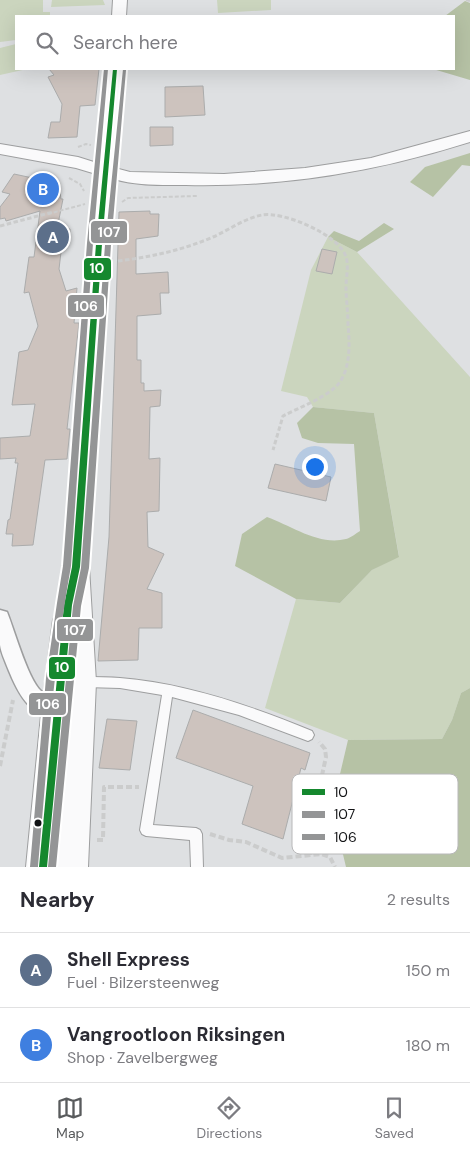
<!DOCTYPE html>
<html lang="en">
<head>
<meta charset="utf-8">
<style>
  body { margin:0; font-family:"DM Sans",sans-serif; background:#f7f7f7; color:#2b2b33 }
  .you { position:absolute; left:314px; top:466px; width:18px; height:18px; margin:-12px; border:4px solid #fff; border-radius:50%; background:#1a73e8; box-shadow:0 0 0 8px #1a73e833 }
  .badge { display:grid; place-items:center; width:32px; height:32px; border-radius:50%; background:#595b5d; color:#fff; font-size:16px; font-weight:700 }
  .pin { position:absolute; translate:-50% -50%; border:2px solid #fff; box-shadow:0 1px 5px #0006 }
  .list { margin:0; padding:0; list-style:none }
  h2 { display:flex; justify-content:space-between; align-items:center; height:65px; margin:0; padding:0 20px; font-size:21px }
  h2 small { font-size:16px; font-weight:400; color:#7c7c81 }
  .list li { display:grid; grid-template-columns:32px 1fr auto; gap:15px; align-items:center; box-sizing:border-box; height:75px; padding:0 20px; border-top:1px solid #e1e1e2 }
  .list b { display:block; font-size:19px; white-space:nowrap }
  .list p { margin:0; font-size:16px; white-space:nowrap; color:#7c7c81 }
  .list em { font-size:16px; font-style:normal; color:#7c7c81 }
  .icon { flex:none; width:28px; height:28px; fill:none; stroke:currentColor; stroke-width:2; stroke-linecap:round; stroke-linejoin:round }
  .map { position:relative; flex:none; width:470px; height:867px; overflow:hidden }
  .search { position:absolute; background:#fff; box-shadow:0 5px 20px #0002; left:15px; right:15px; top:15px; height:55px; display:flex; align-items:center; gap:12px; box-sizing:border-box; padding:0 18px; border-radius:0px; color:#7c7c81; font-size:19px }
  .sheet { height:215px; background:#fff }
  nav { display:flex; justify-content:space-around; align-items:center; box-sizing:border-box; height:70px; border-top:1px solid #e1e1e2; background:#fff; font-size:14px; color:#7c7c81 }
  nav a { display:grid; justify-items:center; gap:2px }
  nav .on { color:#595b5d }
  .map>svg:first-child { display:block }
</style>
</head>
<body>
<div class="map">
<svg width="470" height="867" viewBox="0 0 470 867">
  <rect width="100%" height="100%" fill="#dee0e2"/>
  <g fill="#cbd5be">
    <path d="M0,0H43V12H50V16H16V40L0,42Z"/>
    <path d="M52,0H103L105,5L51,7Z"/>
    <path d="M217,0H271V10L218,13Z"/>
    <path d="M16,44V69H27L0,75V48Z"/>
    <path d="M328,237L357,252L470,377V688L461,693L452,720L442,739L348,740L265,708L296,599L340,603L372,570L399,556L374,413L313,407L307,397L281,391L311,270Z"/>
  </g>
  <g fill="#b6c2a5">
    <path d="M465,1L470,3V80L433,69H454V16H445Z"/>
    <path d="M470,153V166L462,165L433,197L410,182L425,167Z"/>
    <path d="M384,223L394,229L357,252L328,237L334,231L359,241Z"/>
    <path d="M313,407L374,413L399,557L372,570L340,603L296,599L235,566L242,534L267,517C292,526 319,546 346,539C351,538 356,533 360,531L354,444L318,443L302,438L297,423Z"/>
    <path d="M470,688V867H346L332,808L348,740L442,739L452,720L461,693Z"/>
  </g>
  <g fill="#cdc3be" stroke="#abacac">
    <path d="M49,69H99L95,105L80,106L77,137L48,138L51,122H60L62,104L48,77L54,75Z"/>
    <path d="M203,86L205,115L165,117V87Z"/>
    <path d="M150,127H173V145L150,146Z"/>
    <path d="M14,174L42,180L34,193L60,192L61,199H63L57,229H70L69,244H62L59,269L66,291L77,288L74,323H79L67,429H70L67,459L45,460L33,545L12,546L13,534H6L8,520L10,519L18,463H15L16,458L0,459V438L30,436L35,404L12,405L19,352L28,350L38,326L29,292L24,293L29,257H34L40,211L6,221L5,218L0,219V207L10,194L2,192Z"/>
    <path d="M150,211V214H159L158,236L136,239V274L168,272L169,293H160L161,314L137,316V360H141V383H144V391L161,390L160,406L150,407L149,459L160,458L159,511L147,512L148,547L164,554L147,589L162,593V628H139L138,660L98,661L109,537L119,212Z"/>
    <path d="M322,249L337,252L332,274L316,271Z"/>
    <path d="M275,464L331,477L326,501L268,488Z"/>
    <path d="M193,710L310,753L305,770L301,768L283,839L242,824L253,786L176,758Z"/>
    <path d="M107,719L137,721L130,770L99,768Z"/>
  </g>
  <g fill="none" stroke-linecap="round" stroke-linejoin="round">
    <defs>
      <path id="lane" d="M85,677C96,677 108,677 120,678C185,683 252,706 312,731L314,735L312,739L308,741L239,715L172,697L153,825L196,828L200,830L202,834L203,867H191L190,840L146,836L142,834L140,830L162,695L120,688L85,687L81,686L80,682L81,678Z"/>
      <path id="street" d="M0,610L7,612C14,629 30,687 44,693C53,697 62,694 71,698L74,705L71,712C36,727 20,698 9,671C6,663 1,653 0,645C0,633 0,621 0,610Z"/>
      <g id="secondary">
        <path d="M113,0H127L126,16H112Z"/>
        <path d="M107,69H123L115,168L130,172L224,174L305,168L371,158L470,131V142C375,172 286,187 186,185C162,185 137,186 114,179L89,567L96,682L88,867H26L42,705L53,620L57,610L64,608L63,567L96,174L76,168L0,154V144L78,157L97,163Z"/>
      </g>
    </defs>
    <use href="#lane" stroke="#9d9e9f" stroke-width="2"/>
    <use href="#street" stroke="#9d9e9f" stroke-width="3"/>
    <use href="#secondary" stroke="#9d9e9f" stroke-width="2"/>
    <g stroke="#cbcccc" stroke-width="2" stroke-dasharray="4 2" stroke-linecap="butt">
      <path d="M466,0L470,1"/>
      <path d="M78,147L86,144L91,145"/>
      <path d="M69,178L80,184L84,191"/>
      <path d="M122,202L128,198L197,196"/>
      <path d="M48,214L85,204"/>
    </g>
    <g stroke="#cbcccc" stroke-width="3" stroke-dasharray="4.5 2.5" stroke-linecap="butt">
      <path d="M0,226L53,212"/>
      <path d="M118,261C151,257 183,250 213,237C229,230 245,218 262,215C283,211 340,235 346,257C349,266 346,277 346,287C346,299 348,312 348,325C350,344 351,376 333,389C320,400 298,408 283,416L273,450"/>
    </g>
    <g stroke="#cbcccc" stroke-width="4" stroke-dasharray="6 3" stroke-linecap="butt">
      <path d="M0,766L13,700"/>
      <path d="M210,834L229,840L246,842L282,858L321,854L330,857L335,867"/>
      <path d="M97,840H103L104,787H139"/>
      <path d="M310,855L308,839L326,757L325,749L319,742"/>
    </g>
    <use href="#lane" fill="#fafafb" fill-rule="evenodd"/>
    <use href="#street" fill="#fafafb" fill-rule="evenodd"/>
    <use href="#secondary" fill="#fafafb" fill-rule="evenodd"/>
    <defs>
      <path id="bus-1" d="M113,69H117L102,244L80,567L72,605L47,867H39L64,605L72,567L96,244Z"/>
      <path id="bus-2" d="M123,69L126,70L111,245L89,568L81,606L56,867H48L73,606L81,568L105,245Z"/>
      <path id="bus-3" d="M104,69H108L93,243L71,566C53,665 47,766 38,866V867H30L46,678L57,603L63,566L87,243Z"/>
    </defs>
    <use href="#bus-1" stroke="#fff" stroke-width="4"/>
    <use href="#bus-2" stroke="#fff" stroke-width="4"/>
    <use href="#bus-3" stroke="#fff" stroke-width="4"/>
    <use href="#bus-1" fill="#15882e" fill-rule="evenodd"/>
    <use href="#bus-2" fill="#949596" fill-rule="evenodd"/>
    <use href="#bus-3" fill="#949596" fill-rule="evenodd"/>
  </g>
  <circle fill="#121315" stroke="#fff" stroke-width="2" cx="38" cy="823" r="4.5"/>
  <rect x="292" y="774" width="166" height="80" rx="8" fill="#fff" stroke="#b8b8b9" stroke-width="1"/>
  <rect x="302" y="789" width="23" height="6" fill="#15882e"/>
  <rect x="302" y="811" width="23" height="7" fill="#949596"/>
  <rect x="302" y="834" width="23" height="6" fill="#949596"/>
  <g font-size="14" fill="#121315">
    <text x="334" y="797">10</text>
    <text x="334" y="819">107</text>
    <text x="334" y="842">106</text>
  </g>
  <g stroke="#fff" stroke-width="2">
    <rect x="90" y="220" width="38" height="24" rx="5" fill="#949596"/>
    <rect x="83" y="257" width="29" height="24" rx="5" fill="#15882e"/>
    <rect x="67" y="294" width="38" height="24" rx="5" fill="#949596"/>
    <rect x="56" y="618" width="38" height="24" rx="5" fill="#949596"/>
    <rect x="48" y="656" width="28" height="24" rx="5" fill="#15882e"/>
    <rect x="28" y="692" width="39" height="24" rx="5" fill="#949596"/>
  </g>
  <g font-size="14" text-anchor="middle" font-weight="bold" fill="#fff">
    <text x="109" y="237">107</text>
    <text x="97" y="273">10</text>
    <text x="86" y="311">106</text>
    <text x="75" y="635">107</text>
    <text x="62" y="672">10</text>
    <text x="48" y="709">106</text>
  </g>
</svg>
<div class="you"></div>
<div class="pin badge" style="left:53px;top:237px;background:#5c6f8a">A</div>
<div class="pin badge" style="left:43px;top:189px;background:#3f7fe0">B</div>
<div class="search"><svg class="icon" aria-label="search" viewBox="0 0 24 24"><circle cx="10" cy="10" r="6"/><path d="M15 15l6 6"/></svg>Search here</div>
</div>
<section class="sheet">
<h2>Nearby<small>2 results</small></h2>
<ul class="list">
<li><span class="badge" style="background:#5c6f8a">A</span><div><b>Shell Express</b><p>Fuel · Bilzersteenweg</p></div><em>150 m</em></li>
<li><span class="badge" style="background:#3f7fe0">B</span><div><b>Vangrootloon Riksingen</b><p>Shop · Zavelbergweg</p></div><em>180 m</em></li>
</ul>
</section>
<nav>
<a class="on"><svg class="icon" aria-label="map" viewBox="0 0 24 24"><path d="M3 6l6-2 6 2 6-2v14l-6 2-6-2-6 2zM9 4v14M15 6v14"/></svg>Map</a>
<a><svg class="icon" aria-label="directions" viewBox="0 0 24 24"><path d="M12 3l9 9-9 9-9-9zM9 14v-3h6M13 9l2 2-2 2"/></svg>Directions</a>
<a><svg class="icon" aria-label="saved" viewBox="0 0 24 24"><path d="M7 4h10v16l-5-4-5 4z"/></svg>Saved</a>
</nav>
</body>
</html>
